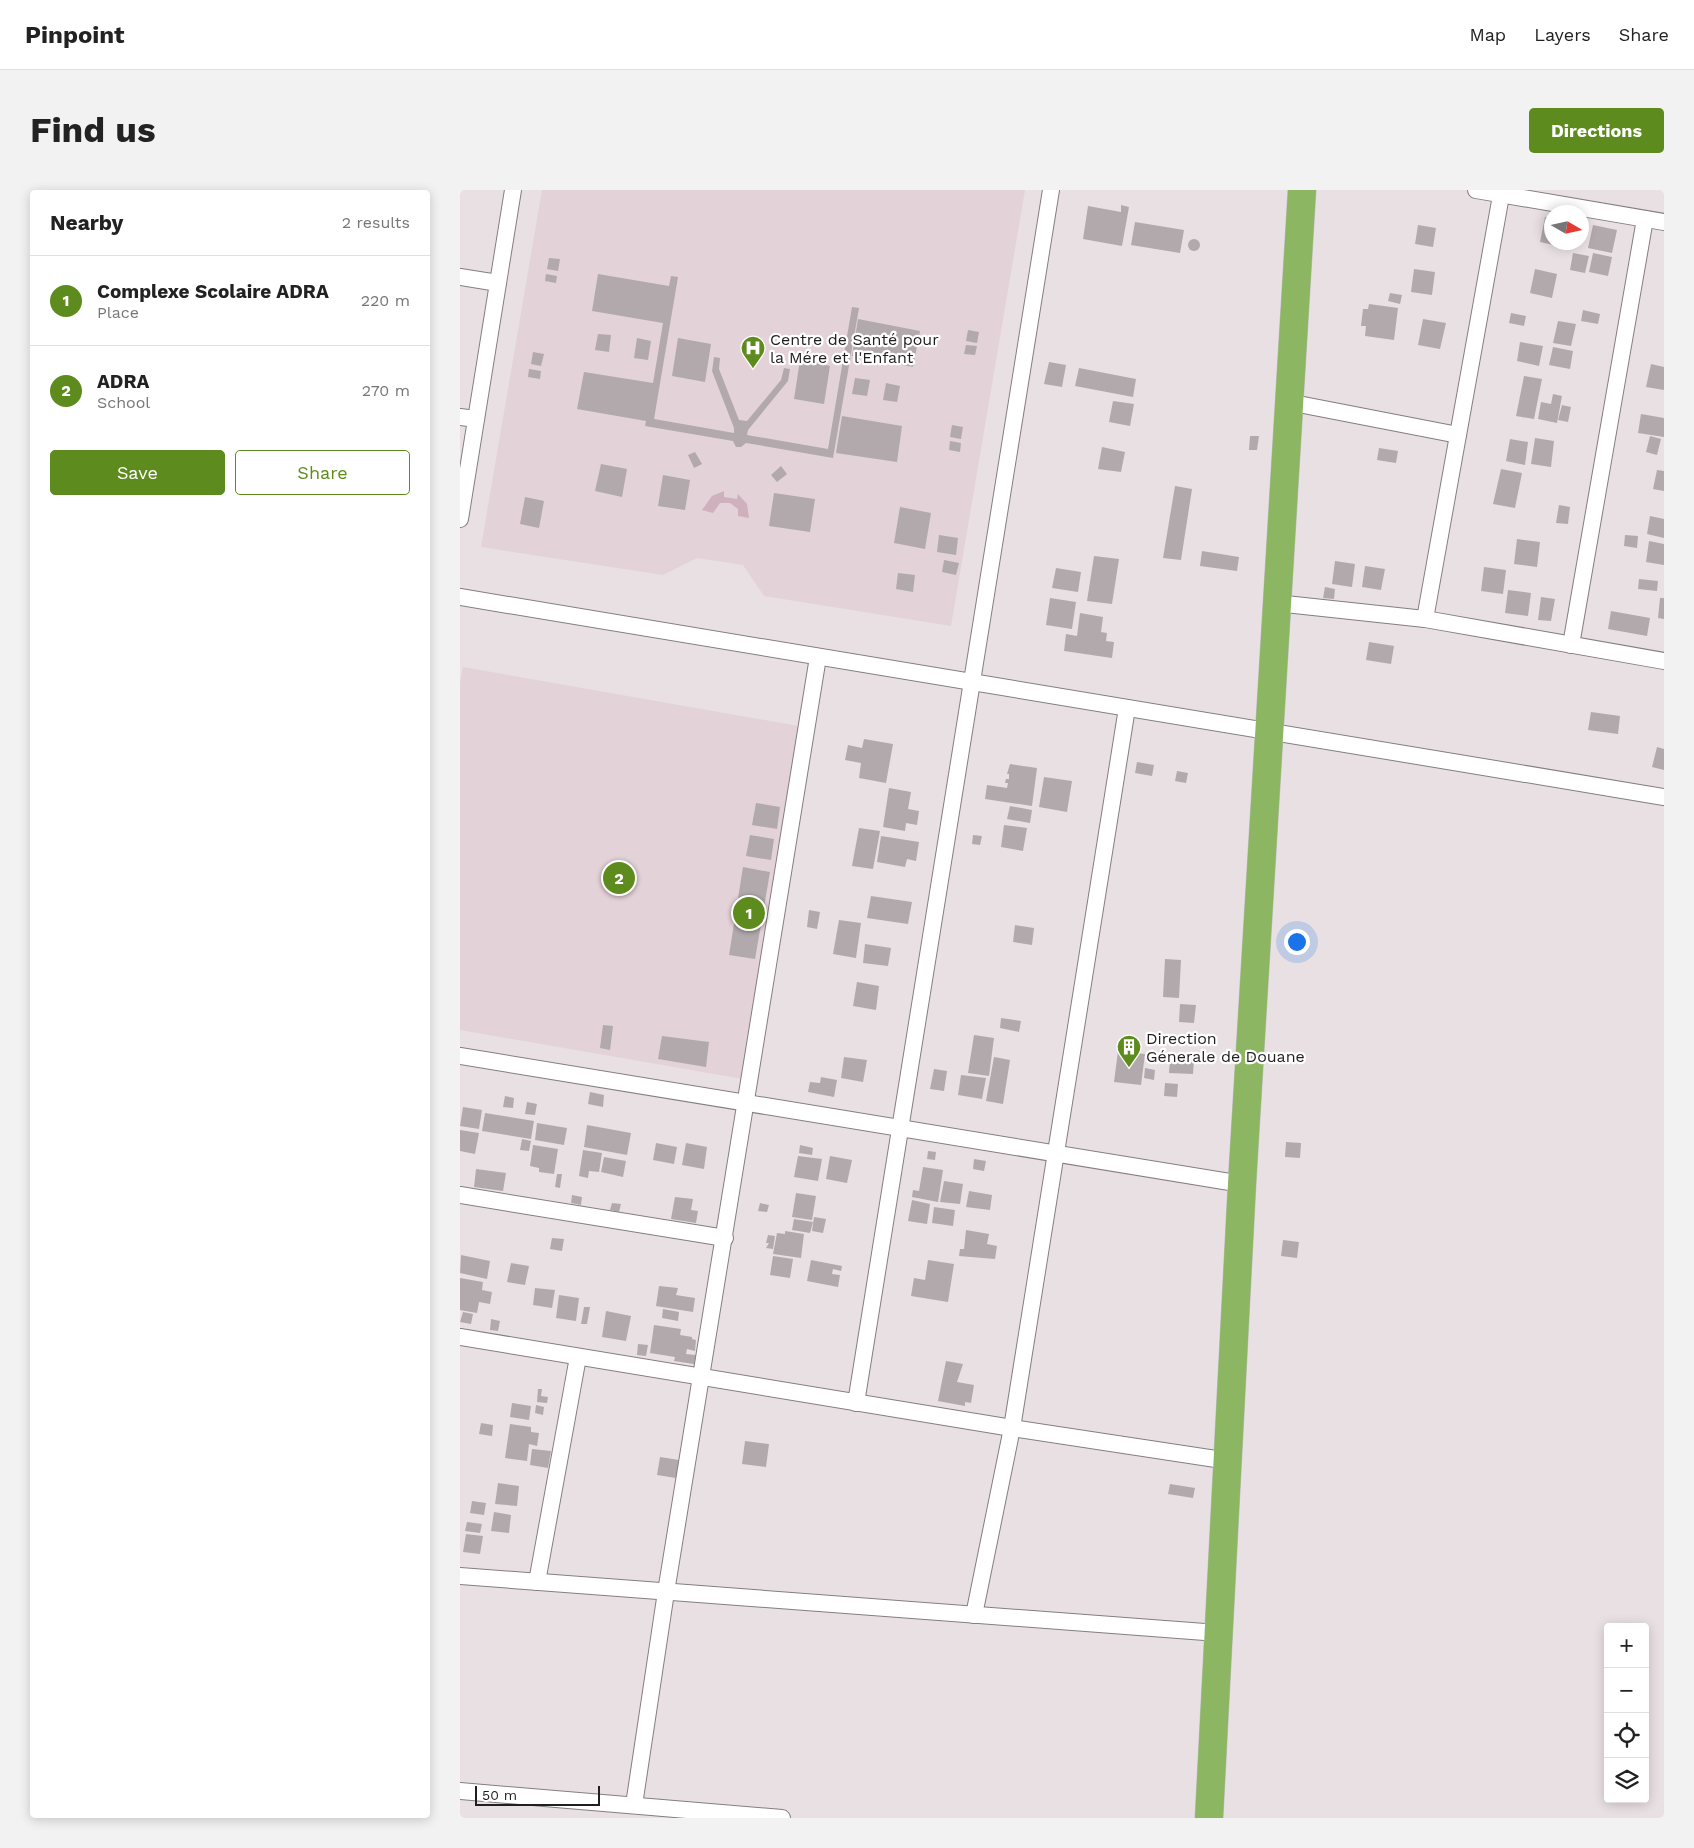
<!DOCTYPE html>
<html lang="en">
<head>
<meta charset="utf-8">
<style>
  body { margin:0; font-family:"Work Sans",sans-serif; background:#f2f2f2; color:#222 }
  .controls { position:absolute; right:15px; bottom:15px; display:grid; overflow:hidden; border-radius:5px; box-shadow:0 2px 12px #0003 }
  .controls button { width:45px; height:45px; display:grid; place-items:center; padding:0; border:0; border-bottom:1px solid #e0e0e0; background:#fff; color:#222; font:25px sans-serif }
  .compass { position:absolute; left:1084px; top:15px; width:45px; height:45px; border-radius:50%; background:#fff; box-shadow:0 2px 12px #0003; rotate:99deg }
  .scale { position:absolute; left:15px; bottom:12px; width:125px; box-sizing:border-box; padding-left:5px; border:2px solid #211e1f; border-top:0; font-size:14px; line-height:18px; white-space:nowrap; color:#211e1f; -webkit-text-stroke:4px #fff; paint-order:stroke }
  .you { position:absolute; left:836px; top:751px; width:18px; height:18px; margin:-12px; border:4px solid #fff; border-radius:50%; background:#1a73e8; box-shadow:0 0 0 8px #1a73e833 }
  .badge { display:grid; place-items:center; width:32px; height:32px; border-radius:50%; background:#5e8b1e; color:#fff; font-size:16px; font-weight:700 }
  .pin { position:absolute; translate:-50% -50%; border:2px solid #fff; box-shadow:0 1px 5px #0006 }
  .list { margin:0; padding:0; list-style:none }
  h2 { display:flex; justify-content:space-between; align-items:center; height:65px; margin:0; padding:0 20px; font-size:21px }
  h2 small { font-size:16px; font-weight:400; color:#767676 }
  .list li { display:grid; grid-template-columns:32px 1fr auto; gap:15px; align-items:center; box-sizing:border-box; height:90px; padding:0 20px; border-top:1px solid #e0e0e0 }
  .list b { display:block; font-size:19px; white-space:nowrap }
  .list p { margin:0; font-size:16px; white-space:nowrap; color:#767676 }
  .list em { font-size:16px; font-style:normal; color:#767676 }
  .actions { display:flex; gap:10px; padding:15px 20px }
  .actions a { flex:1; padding:11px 0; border:1px solid #5e8b1e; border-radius:5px; text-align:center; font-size:18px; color:#5e8b1e }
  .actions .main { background:#5e8b1e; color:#fff }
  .icon { flex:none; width:28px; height:28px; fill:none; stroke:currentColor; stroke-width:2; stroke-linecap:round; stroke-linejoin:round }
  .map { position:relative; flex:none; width:1204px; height:1628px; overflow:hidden; border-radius:5px }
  header { display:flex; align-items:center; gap:30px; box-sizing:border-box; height:70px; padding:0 25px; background:#fff; border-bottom:1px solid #e0e0e0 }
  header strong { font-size:24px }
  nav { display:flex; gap:28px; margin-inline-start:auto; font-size:18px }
  .intro { display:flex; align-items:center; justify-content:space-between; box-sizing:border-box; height:120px; padding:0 30px }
  h1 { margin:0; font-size:35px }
  .button { padding:12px 22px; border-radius:5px; background:#5e8b1e; color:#fff; font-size:18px; font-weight:700 }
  main { display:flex; gap:30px; padding:0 30px }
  aside { flex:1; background:#fff; border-radius:5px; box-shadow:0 2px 12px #0003 }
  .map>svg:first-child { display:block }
</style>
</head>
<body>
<header>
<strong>Pinpoint</strong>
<nav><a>Map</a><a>Layers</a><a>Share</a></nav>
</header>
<div class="intro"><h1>Find us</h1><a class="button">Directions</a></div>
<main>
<aside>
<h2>Nearby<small>2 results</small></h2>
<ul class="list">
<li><span class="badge">1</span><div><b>Complexe Scolaire ADRA</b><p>Place</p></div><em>220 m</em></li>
<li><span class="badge">2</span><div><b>ADRA</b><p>School</p></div><em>270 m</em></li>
</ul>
<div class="actions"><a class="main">Save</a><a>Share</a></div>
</aside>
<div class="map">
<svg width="1204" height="1628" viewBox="0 0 1204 1628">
  <rect width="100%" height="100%" fill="#e9e0e3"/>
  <g fill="#e3d2d8">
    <path d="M82,0H565L491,436L304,406L283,375L237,368L203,385L21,357Z"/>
    <path d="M3,477L344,537L283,889L0,840V493Z"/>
  </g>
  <path fill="#ceb1bd" d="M264,301V307L277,309L278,304L287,314L289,328L278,326V319L270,313H260L253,323L242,320L252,306Z"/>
  <g fill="#b2a9ac">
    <path d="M661,15L669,17L662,56L623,49L628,16L661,22Z"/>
    <path d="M1085,27L1092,28V52H1104L1103,57L1080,52Z"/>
    <path d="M675,32L724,40L720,63L671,55Z"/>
    <path d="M958,35L976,38L973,57L955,54Z"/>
    <path d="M1133,35L1157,40L1152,63L1128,58Z"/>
    <circle cx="734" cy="55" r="6"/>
    <path d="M1113,63L1129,66L1125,83L1110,80Z"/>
    <path d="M1133,63L1152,67L1148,86L1129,82Z"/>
    <path d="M89,68L100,69L98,81L87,79Z"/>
    <path d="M954,79L975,82L972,105L951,102Z"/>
    <path d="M1075,79L1097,84L1092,108L1070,103Z"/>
    <path d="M86,84L97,86L96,93L85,91Z"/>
    <path d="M138,84L209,96L211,86L218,87L194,229L274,243V238L252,181L254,167L260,168L259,179L279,230L287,231L321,190L324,178L330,179L328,191L288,240L287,245L368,259L392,117L399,118L373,268L286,253L281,257H276L273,251L185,236L186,231L117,219L124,182L193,193L203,133L132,121Z"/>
    <path d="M930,103L942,105L940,114L928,111Z"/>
    <path d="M909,114L938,118L934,150L905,146L906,136H901L903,119H908Z"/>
    <path d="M1123,120L1140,124L1138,134L1121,131Z"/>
    <path d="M1051,123L1066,126L1064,136L1049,133Z"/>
    <path d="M398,129L460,141L453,177L392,166Z"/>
    <path d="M963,129L986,133L980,159L958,155Z"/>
    <path d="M1098,131L1116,134L1111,156L1093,153Z"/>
    <path d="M508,140L519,142L517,153L506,151Z"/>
    <path d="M138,144L151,145L149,162L135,160Z"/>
    <path d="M177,148L191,151L188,170L174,168Z"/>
    <path d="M218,148L251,154L245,192L212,186Z"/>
    <path d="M1060,152L1083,156L1079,176L1057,171Z"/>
    <path d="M506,155L517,156L515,165L504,164Z"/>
    <path d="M1093,157L1113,161L1110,179L1089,175Z"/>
    <path d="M73,162L84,164L81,176L71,174Z"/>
    <path d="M340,170L370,176L364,214L334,209Z"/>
    <path d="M589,172L606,175L602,197L584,194Z"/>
    <path d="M1191,174L1204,177V200L1186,197Z"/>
    <path d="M619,178L676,189L673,207L615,196Z"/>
    <path d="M69,179L81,181L80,189L68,187Z"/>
    <path d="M1064,186L1082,189L1074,229L1056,226Z"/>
    <path d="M395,188L410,190L407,206L392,204Z"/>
    <path d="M426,193L440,196L437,212L423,210Z"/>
    <path d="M1093,204L1102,206L1097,233L1078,229L1081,212L1091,214Z"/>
    <path d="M653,211L674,214L670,236L649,232Z"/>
    <path d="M1102,215L1111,217L1108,232L1098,230Z"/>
    <path d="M1181,224L1204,228V247L1178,243Z"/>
    <path d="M382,226L442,236L437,272L376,263Z"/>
    <path d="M492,235L503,237L501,249L490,247Z"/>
    <path d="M790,246H799L797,260H789Z"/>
    <path d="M1190,246L1201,249L1197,265L1186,262Z"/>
    <path d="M1075,248L1094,251L1091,277L1071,274Z"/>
    <path d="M1050,249L1068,252L1065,275L1046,271Z"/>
    <path d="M490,251L501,253L500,262L489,260Z"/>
    <path d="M642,257L665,262L661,282L638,279Z"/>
    <path d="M919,258L938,261L936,273L917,270Z"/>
    <path d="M235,262L242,274L234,278L228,265Z"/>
    <path d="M141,274L167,279L162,307L135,301Z"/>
    <path d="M321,276L327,284L317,292L311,285Z"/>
    <path d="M1041,279L1062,283L1055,318L1033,314Z"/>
    <path d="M1197,280L1204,281V301L1193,299Z"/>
    <path d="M203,285L230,290L225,320L198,316Z"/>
    <path d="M715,296L732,299L721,370L703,368Z"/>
    <path d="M314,303L355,309L350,342L309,336Z"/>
    <path d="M65,307L84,311L79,338L60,334Z"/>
    <path d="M1099,315L1110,317L1108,334L1096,333Z"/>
    <path d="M440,317L471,323L465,359L434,353Z"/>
    <path d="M1190,326L1204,329V348L1187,344Z"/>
    <path d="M479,345L498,348L496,365L477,362Z"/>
    <path d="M1165,345L1178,346L1177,358L1164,356Z"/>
    <path d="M1057,349L1080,352L1077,377L1054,374Z"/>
    <path d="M1189,351L1204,354V375L1186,372Z"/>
    <path d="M742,361L779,367L777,381L740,376Z"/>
    <path d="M634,366L659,369L652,414L627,411Z"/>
    <path d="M484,370L499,373L496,385L482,382Z"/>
    <path d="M875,371L895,374L892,397L872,394Z"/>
    <path d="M905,376L925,379L921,400L902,397Z"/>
    <path d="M1024,377L1046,380L1043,404L1021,401Z"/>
    <path d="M596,378L621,382L618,402L592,398Z"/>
    <path d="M438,383L455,385L453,402L436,399Z"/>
    <path d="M1179,389L1198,391L1197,401L1178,399Z"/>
    <path d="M865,397L875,399L874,409L863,408Z"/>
    <path d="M1048,400L1071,403L1068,426L1045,423Z"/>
    <path d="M1081,407L1095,409L1091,431L1078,430Z"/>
    <path d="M590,408L616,412L612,439L586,435Z"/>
    <path d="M1200,408H1204V429L1198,428Z"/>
    <path d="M1151,421L1190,428L1187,446L1148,439Z"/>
    <path d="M620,423L643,427L641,442L647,443L646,451L654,452L652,468L604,461L606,444L617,446Z"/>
    <path d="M909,452L934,456L931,474L906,470Z"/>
    <path d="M1131,522L1160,526L1158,544L1128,540Z"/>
    <path d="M404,549L433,554L426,593L399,588L401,573L385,570L388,555L402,558Z"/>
    <path d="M1197,557L1204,559V580L1192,577Z"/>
    <path d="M677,572L694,575L692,586L675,583Z"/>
    <path d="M550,574L577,578L572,616L525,609L527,595L547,598L548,593H545L546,589H549V584H547Z"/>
    <path d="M717,581L728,583L726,593L715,591Z"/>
    <path d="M584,587L612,591L607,622L579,617Z"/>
    <path d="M429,598L451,602L448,619L459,621L457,635L446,633L445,641L423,637Z"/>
    <path d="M296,613L320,617L317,639L292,635Z"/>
    <path d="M550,616L572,620L570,633L547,629Z"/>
    <path d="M544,635L567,638L563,661L541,657Z"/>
    <path d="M399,638L420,641L413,679L392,676Z"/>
    <path d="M290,645L314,649L311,670L286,666Z"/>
    <path d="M513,645L522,646L520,655L512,654Z"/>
    <path d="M421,646L459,652L456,671L447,669L445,677L417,672Z"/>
    <path d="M283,677L310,682L295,769L269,765Z"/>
    <path d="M411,706L452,712L448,734L407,728Z"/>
    <path d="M349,720L360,722L357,739L347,737Z"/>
    <path d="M379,730L401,733L396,768L373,764Z"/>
    <path d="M555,735L574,738L572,755L553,752Z"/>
    <path d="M405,754L431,758L428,776L403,773Z"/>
    <path d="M705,769L721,770L719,808L703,807Z"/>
    <path d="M397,792L419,796L416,820L393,816Z"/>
    <path d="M720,814L736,815L734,833L719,832Z"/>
    <path d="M541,828L561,831L559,842L540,838Z"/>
    <path d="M143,835L153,836L150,860L140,858Z"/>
    <path d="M514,845L534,848L529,886L508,883Z"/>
    <path d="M202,846L249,852L246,877L198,869Z"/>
    <path d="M670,856H676L675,863L685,864L681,895L654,892L658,861L670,862Z"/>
    <path d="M384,867L407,870L403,892L381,888Z"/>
    <path d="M534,867L550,870L543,914L526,911Z"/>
    <path d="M710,868L734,870L733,884L709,883Z"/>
    <path d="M685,878L695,880L694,890L684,888Z"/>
    <path d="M474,879L487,881L484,901L470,899Z"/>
    <path d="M501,885L526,888L522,909L498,905Z"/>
    <path d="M361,887L377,890L374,907L348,902L350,892L360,893Z"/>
    <path d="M705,893L718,894L717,907L704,906Z"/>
    <path d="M130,902L144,905L143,917L128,914Z"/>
    <path d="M45,906L54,908L53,918L43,917Z"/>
    <path d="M67,912L77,914L75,925L65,924Z"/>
    <path d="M3,917L22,920L19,939L0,936Z"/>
    <path d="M25,923L74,931L71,949L22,941Z"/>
    <path d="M77,933L107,938L104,955L75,950Z"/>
    <path d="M127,935L171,943L167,965L124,957Z"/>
    <path d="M0,940L19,943L15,964L0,961Z"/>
    <path d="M62,949L71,951L69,961L60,960Z"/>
    <path d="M826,952L841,953L840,968L825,967Z"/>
    <path d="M196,953L217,957L214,974L193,970Z"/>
    <path d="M226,953L247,957L244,979L222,975Z"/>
    <path d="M73,955L98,959L94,984L79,982V978L70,976Z"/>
    <path d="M340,955L353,958L352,965L339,963Z"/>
    <path d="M123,960L142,963L139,982L129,981L128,988L119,986Z"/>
    <path d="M468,961L476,962L475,970L467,969Z"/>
    <path d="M338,966L362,969L358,991L334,987Z"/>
    <path d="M370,966L392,970L387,993L366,989Z"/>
    <path d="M144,967L166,971L163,987L141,982Z"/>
    <path d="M514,969L526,971L524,981L513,979Z"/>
    <path d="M463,977L483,980L478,1012L452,1007L453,1000L459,1001Z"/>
    <path d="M16,979L46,983L43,1001L14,997Z"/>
    <path d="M97,984H102L100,998L95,997Z"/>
    <path d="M484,991L503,994L500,1014L480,1012Z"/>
    <path d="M509,1001L532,1005L530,1020L506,1017Z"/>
    <path d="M336,1003L356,1006L352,1030L332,1027Z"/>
    <path d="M112,1005L122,1007L121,1015L111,1013Z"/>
    <path d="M215,1007L233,1009L231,1020L238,1021L236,1033L211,1029Z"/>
    <path d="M452,1010L470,1014L467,1034L448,1031Z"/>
    <path d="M152,1013L161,1014L159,1022L150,1020Z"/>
    <path d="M300,1013L309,1015L307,1022L298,1021Z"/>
    <path d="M474,1017L495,1020L493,1036L472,1033Z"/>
    <path d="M354,1027L366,1029L363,1043L352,1041Z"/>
    <path d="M334,1029L353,1032L350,1043L332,1040Z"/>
    <path d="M506,1040L529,1044L527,1054L537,1056L535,1069L499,1066L500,1059H504Z"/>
    <path d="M325,1041L344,1044L341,1068L313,1064L317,1043L325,1044Z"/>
    <path d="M308,1045L315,1046L313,1059L306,1058L309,1053H306Z"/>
    <path d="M92,1048L104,1049L102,1061L90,1059Z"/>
    <path d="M823,1050L839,1052L837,1068L821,1066Z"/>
    <path d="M1,1065L30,1071L27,1089L0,1083Z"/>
    <path d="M313,1066L333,1069L330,1088L310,1085Z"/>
    <path d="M351,1070L382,1076L381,1081L373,1079L372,1084L380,1085L378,1097L347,1091Z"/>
    <path d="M468,1070L494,1074L488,1112L451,1106L454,1088L465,1090Z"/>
    <path d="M51,1073L69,1076L65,1095L47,1092Z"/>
    <path d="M0,1088L23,1092L22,1100L32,1102L30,1114L19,1112L17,1123L0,1120Z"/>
    <path d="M199,1096L218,1098L216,1105L235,1108L233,1122L196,1116Z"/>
    <path d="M75,1098L95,1100L92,1118L73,1115Z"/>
    <path d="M99,1105L119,1108L116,1131L96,1128Z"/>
    <path d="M124,1117H130L127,1134H121Z"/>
    <path d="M203,1119L219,1122L218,1131L202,1128Z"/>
    <path d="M146,1121L171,1126L166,1151L142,1147Z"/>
    <path d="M3,1122L13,1124L11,1134L0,1132Z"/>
    <path d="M31,1129L40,1131L38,1141L30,1140Z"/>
    <path d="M194,1135L221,1139L220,1145L232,1147V1149L236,1150L235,1161L227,1159L226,1164L236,1165L234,1174L214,1171L215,1167L190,1163Z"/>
    <path d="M178,1154L188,1155L186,1166L177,1165Z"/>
    <path d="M486,1171L503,1174L497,1192L514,1195L511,1213L505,1212V1216L478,1211Z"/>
    <path d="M78,1199H82L81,1206L88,1207L87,1213L77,1212Z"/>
    <path d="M52,1213L71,1216L69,1230L50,1227Z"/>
    <path d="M76,1215L84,1217L83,1225L75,1223Z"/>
    <path d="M21,1233L33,1235L32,1246L19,1244Z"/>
    <path d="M50,1234L71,1237V1242L79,1243L77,1256L69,1254L67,1271L45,1268Z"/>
    <path d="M285,1251L309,1254L306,1277L282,1274Z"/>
    <path d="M72,1259L91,1261L88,1278L70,1275Z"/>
    <path d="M200,1267L219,1270L216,1288L197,1285Z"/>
    <path d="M38,1293L59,1296L57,1316L35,1314Z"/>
    <path d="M710,1294L735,1298L733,1308L708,1304Z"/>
    <path d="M12,1311L26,1313L24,1325L10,1323Z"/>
    <path d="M34,1322L51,1325L49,1343L31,1341Z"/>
    <path d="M7,1332L22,1334L20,1343L5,1341Z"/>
    <path d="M6,1344L23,1346L20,1364L3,1362Z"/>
  </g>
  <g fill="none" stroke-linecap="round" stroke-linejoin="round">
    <defs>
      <g id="street">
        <path d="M1016,0L1204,32"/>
        <path d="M0,87L38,93"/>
        <path d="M828,212L998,245"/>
        <path d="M0,227L16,229"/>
        <path d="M0,329L53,0"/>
        <path d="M0,407L1204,607"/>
        <path d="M816,413L965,429L1204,471"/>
        <path d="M965,429L1042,0"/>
        <path d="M1111,455L1185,29"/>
        <path d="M0,866L782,994"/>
        <path d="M0,1005L265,1048"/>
        <path d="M0,1147L552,1238L769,1271"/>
        <path d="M396,1213L591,0"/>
        <path d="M0,1386L758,1443"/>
        <path d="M77,1392L118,1167"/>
        <path d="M514,1425L552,1238L667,518"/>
        <path d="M0,1601L322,1628"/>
        <path d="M174,1615L206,1402L358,467"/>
      </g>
      <path id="highway" d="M749,1628L782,994L842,0"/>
    </defs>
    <use href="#street" stroke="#857d80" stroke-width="18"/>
    <use href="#highway" stroke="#c1c0c0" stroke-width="29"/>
    <use href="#street" stroke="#fff" stroke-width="16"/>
    <use href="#highway" stroke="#8db662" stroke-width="28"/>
  </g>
  <defs>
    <symbol id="hospital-pin" viewBox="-11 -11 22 30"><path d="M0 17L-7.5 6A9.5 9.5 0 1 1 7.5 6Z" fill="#5e8b1e" stroke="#fff"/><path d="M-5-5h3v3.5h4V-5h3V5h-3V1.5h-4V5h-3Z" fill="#fff"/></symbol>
    <symbol id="building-pin" viewBox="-11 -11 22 30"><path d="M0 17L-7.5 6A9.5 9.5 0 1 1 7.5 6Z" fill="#5e8b1e" stroke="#fff"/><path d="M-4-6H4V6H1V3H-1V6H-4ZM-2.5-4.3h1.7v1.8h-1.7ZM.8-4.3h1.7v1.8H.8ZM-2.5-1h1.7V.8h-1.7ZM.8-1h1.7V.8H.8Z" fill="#fff"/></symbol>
  </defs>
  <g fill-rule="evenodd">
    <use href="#hospital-pin" x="279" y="144" width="28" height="38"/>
    <use href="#building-pin" x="655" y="843" width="28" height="38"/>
  </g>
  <g text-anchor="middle" stroke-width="4.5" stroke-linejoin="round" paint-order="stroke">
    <g font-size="16" fill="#211e1f" stroke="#fff" text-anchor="start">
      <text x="310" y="155">Centre de Santé pour<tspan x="310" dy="18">la Mére et l'Enfant</tspan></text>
      <text x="686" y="854">Direction<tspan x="686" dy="18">Génerale de Douane</tspan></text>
    </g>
  </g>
</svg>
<div class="controls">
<button>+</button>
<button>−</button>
<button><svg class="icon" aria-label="locate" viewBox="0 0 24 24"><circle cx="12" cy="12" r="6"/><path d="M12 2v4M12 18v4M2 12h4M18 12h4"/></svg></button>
<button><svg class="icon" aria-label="layers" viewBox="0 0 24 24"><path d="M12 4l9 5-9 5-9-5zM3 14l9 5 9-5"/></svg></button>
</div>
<svg class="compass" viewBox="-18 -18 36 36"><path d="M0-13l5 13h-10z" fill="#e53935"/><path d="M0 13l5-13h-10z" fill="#767676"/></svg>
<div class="scale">50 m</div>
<div class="you"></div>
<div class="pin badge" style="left:289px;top:723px">1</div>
<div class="pin badge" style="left:159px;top:688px">2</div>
</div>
</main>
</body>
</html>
